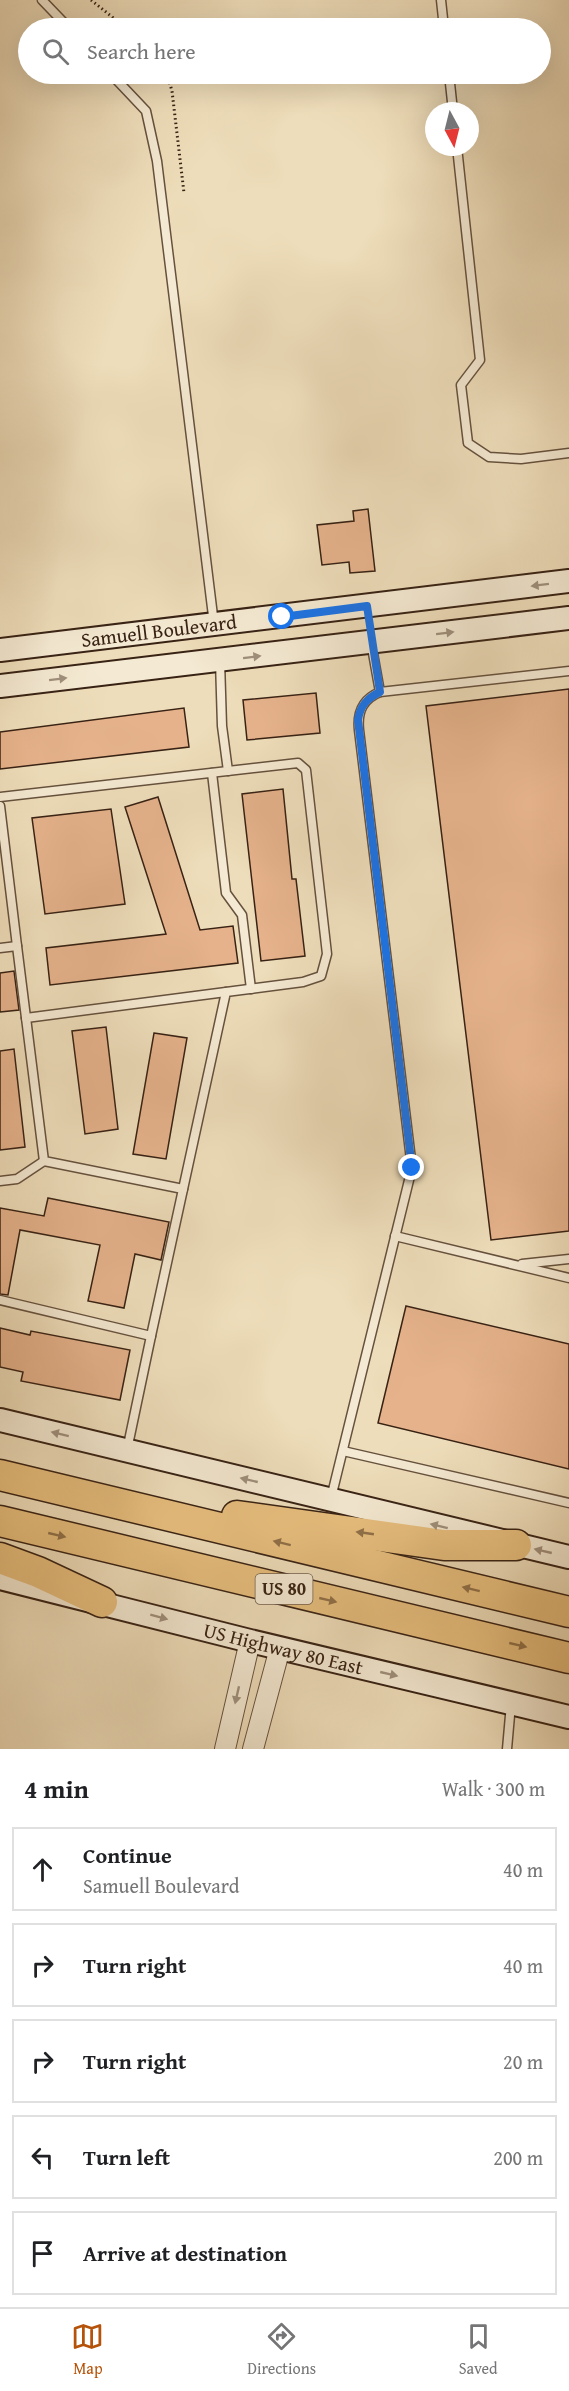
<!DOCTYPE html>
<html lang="en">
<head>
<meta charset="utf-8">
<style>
  body { margin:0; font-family:"Gentium Book Plus",serif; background:#f6f6f6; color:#202124 }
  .compass { position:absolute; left:425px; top:102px; width:54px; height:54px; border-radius:50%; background:#fff; box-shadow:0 6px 24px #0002; rotate:173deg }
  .stop { position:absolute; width:18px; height:18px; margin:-14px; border:4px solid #1a73e8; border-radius:50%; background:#fff }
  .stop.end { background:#1a73e8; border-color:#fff; box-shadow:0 2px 6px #0008 }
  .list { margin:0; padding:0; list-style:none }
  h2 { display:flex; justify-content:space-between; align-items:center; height:78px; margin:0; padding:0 24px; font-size:26px }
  h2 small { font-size:20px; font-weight:400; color:#757577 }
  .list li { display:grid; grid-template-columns:39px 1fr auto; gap:18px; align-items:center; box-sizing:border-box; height:84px; margin:0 12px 12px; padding:0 12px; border:2px solid #e0e0e0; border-radius:0px }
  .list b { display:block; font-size:22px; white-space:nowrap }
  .list p { margin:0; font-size:20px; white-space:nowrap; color:#757577 }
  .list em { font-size:20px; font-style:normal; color:#757577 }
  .icon { flex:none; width:33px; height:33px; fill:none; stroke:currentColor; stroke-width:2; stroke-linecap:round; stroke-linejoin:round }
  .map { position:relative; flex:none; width:569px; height:1749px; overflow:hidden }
  .search { position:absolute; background:#fff; box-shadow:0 6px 24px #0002; left:18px; right:18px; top:18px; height:66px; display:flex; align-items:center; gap:15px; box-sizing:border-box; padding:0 21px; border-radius:33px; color:#757577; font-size:22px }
  .sheet { height:558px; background:#fff }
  nav { display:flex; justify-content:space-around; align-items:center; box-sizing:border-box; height:84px; border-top:2px solid #e0e0e0; background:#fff; font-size:16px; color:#757577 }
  nav a { display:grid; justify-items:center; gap:3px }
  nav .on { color:#b45309 }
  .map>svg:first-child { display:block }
</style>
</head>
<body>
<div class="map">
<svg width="569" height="1749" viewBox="0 0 569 1749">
  <rect width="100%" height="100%" fill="#eeddba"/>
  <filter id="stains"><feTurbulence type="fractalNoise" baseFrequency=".00333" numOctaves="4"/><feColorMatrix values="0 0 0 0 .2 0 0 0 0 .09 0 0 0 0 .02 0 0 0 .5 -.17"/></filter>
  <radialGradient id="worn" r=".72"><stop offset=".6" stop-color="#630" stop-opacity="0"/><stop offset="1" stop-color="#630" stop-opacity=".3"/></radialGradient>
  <g fill="#e5b28b" stroke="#382214" stroke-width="1.5">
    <path d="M368,509L375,571L350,573L349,562L322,565L317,525L354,521L353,511Z"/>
    <path d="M569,689V1231L491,1240L426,706Z"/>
    <path d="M316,693L320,733L247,740L243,700Z"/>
    <path d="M184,708L189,747L0,769V732Z"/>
    <path d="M283,789L292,879H296L305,956L261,961L242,794Z"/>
    <path d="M158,797L200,930L233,926L238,963L50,985L46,948L166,934L125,807Z"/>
    <path d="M111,809L125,904L45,914L32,818Z"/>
    <path d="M14,971L19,1010L0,1012V973Z"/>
    <path d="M106,1027L118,1129L85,1134L72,1031Z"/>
    <path d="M154,1033L187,1038L166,1159L133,1154Z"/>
    <path d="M14,1049L25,1147L0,1150V1051Z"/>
    <path d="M48,1198L169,1222L161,1260L135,1254L124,1308L88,1301L100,1245L20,1230L8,1295L0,1294V1208L44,1216Z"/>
    <path d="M406,1306L569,1344V1469L378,1423Z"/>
    <path d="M0,1328L30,1335L31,1331L130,1350L120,1400L21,1381L23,1372L0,1367Z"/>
  </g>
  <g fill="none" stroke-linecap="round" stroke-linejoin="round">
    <defs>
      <g id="service">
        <path d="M42,0L69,28"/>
        <path d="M441,0L444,28"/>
        <path d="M111,74L146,111L157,161L214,624"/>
        <path d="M449,74L453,111"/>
        <path d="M457,147L480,360L461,385L468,443L489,457L521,459L569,453"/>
        <path d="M371,642L380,692"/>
        <path d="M220,661L222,726L228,771"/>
        <path d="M212,773L226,893L242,915L251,989"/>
        <path d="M0,797L298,763L306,770L327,954L321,976L303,982L226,992L151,1336L0,1300"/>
        <path d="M0,806L17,946"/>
        <path d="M0,948L17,946L44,1161L183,1189"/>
        <path d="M26,1018L226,992"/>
        <path d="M0,1181L17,1179L44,1161"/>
        <path d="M395,1236L569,1278"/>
        <path d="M522,1264L569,1259"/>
        <path d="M127,1450L151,1336"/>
        <path d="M343,1451L569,1503"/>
        <path d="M331,1498L412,1168L359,730C357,711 363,699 380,692L569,671"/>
        <path d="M507,1749L511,1704"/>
      </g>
      <g id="tertiary">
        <path d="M225,1749L250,1641"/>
        <path d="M253,1749L280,1648"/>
      </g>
      <g id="secondary">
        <path id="s1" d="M0,650L569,581"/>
        <path d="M0,686L569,618"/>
        <path d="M0,1420L569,1557"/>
        <path id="s2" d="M0,1578L250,1641L569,1717"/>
      </g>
      <g id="motorway">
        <path d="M0,1475L569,1612"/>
        <path d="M237,1516L444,1545H516"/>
        <path d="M0,1521L569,1658"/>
        <path d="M0,1558L38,1572L102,1602"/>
      </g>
    </defs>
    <use href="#service" stroke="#66513e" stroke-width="11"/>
    <use href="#tertiary" stroke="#66513e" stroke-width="22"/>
    <use href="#secondary" stroke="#382214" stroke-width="26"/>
    <use href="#motorway" stroke="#382214" stroke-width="33"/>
    <g stroke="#382214" stroke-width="3" stroke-dasharray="1.5 3" stroke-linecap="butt">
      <path d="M91,0L126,28"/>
      <path d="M167,74L172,91L184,193"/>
    </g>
    <use href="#service" stroke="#f4e9d2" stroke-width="8"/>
    <use href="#tertiary" stroke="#f4e9d2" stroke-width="20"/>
    <use href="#secondary" stroke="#f4e9d2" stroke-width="22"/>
    <use href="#motorway" stroke="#e7be7d" stroke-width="30"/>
  </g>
  <defs><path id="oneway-solid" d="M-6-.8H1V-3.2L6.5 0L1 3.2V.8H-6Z" transform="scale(1.5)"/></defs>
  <g fill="#9f8f7c">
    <use href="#oneway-solid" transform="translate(540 585) rotate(173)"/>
    <use href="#oneway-solid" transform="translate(445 633) rotate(-7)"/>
    <use href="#oneway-solid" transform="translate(252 657) rotate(-7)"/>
    <use href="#oneway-solid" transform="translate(58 679) rotate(-7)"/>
    <use href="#oneway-solid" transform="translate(60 1434) rotate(-166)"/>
    <use href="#oneway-solid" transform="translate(249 1480) rotate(-167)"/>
    <use href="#oneway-solid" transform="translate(439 1526) rotate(-166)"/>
    <use href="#oneway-solid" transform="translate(543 1551) rotate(-167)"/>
    <use href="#oneway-solid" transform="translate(159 1617) rotate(15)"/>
    <use href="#oneway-solid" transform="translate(389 1674) rotate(13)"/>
    <use href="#oneway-solid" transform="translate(237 1695) rotate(103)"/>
  </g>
  <g fill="#907048">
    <use href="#oneway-solid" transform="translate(365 1533) rotate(-172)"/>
    <use href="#oneway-solid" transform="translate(57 1535) rotate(13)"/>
    <use href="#oneway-solid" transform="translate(282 1543) rotate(-166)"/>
    <use href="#oneway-solid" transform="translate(471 1589) rotate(-166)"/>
    <use href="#oneway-solid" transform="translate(328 1600) rotate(13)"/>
    <use href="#oneway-solid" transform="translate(518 1645) rotate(13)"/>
  </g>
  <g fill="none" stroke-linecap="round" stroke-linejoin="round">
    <path stroke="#1a73e8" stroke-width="8" d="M282,617L367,606L380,692C367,698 360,706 358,720L412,1168"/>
  </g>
  <g text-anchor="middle" stroke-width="4.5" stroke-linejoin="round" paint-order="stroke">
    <rect fill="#f4e9d2" stroke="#705e4d" stroke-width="1.5" x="255.5" y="1574" width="57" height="30" rx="4.5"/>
    <g font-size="18" font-weight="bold" fill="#382214">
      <text x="284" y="1595">US 80</text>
    </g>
    <g font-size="20" fill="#382214" stroke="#f4e9d2">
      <text dy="7" stroke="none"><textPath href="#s1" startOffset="160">Samuell Boulevard</textPath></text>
      <text dy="7" stroke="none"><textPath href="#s2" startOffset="292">US Highway 80 East</textPath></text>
    </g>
  </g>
  <rect width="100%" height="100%" filter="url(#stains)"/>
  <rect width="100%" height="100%" fill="url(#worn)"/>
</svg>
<svg class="compass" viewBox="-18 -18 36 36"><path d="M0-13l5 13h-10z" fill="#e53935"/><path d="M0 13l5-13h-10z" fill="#757577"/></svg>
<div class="stop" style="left:282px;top:617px"></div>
<div class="stop end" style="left:412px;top:1168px"></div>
<div class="search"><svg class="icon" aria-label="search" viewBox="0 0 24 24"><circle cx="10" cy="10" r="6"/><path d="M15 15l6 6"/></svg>Search here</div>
</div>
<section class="sheet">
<h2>4 min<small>Walk · 300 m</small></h2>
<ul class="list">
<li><svg class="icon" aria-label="ahead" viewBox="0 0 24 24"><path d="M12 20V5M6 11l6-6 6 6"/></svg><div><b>Continue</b><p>Samuell Boulevard</p></div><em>40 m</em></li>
<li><svg class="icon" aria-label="right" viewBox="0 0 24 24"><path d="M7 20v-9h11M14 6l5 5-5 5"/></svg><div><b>Turn right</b></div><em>40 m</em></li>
<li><svg class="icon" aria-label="right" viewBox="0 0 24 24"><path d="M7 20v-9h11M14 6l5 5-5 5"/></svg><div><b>Turn right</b></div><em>20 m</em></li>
<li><svg class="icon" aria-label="left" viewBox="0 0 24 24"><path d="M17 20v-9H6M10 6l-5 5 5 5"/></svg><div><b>Turn left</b></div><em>200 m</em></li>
<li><svg class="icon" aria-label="arrive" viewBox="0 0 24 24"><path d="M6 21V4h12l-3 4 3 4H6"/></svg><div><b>Arrive at destination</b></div></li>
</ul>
</section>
<nav>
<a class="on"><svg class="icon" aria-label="map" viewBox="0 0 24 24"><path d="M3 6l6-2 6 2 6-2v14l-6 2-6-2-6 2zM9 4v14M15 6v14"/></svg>Map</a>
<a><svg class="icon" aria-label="directions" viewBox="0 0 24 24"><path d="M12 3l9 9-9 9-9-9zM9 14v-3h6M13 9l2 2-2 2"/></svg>Directions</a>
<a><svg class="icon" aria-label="saved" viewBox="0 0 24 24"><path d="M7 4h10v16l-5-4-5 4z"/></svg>Saved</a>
</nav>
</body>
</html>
